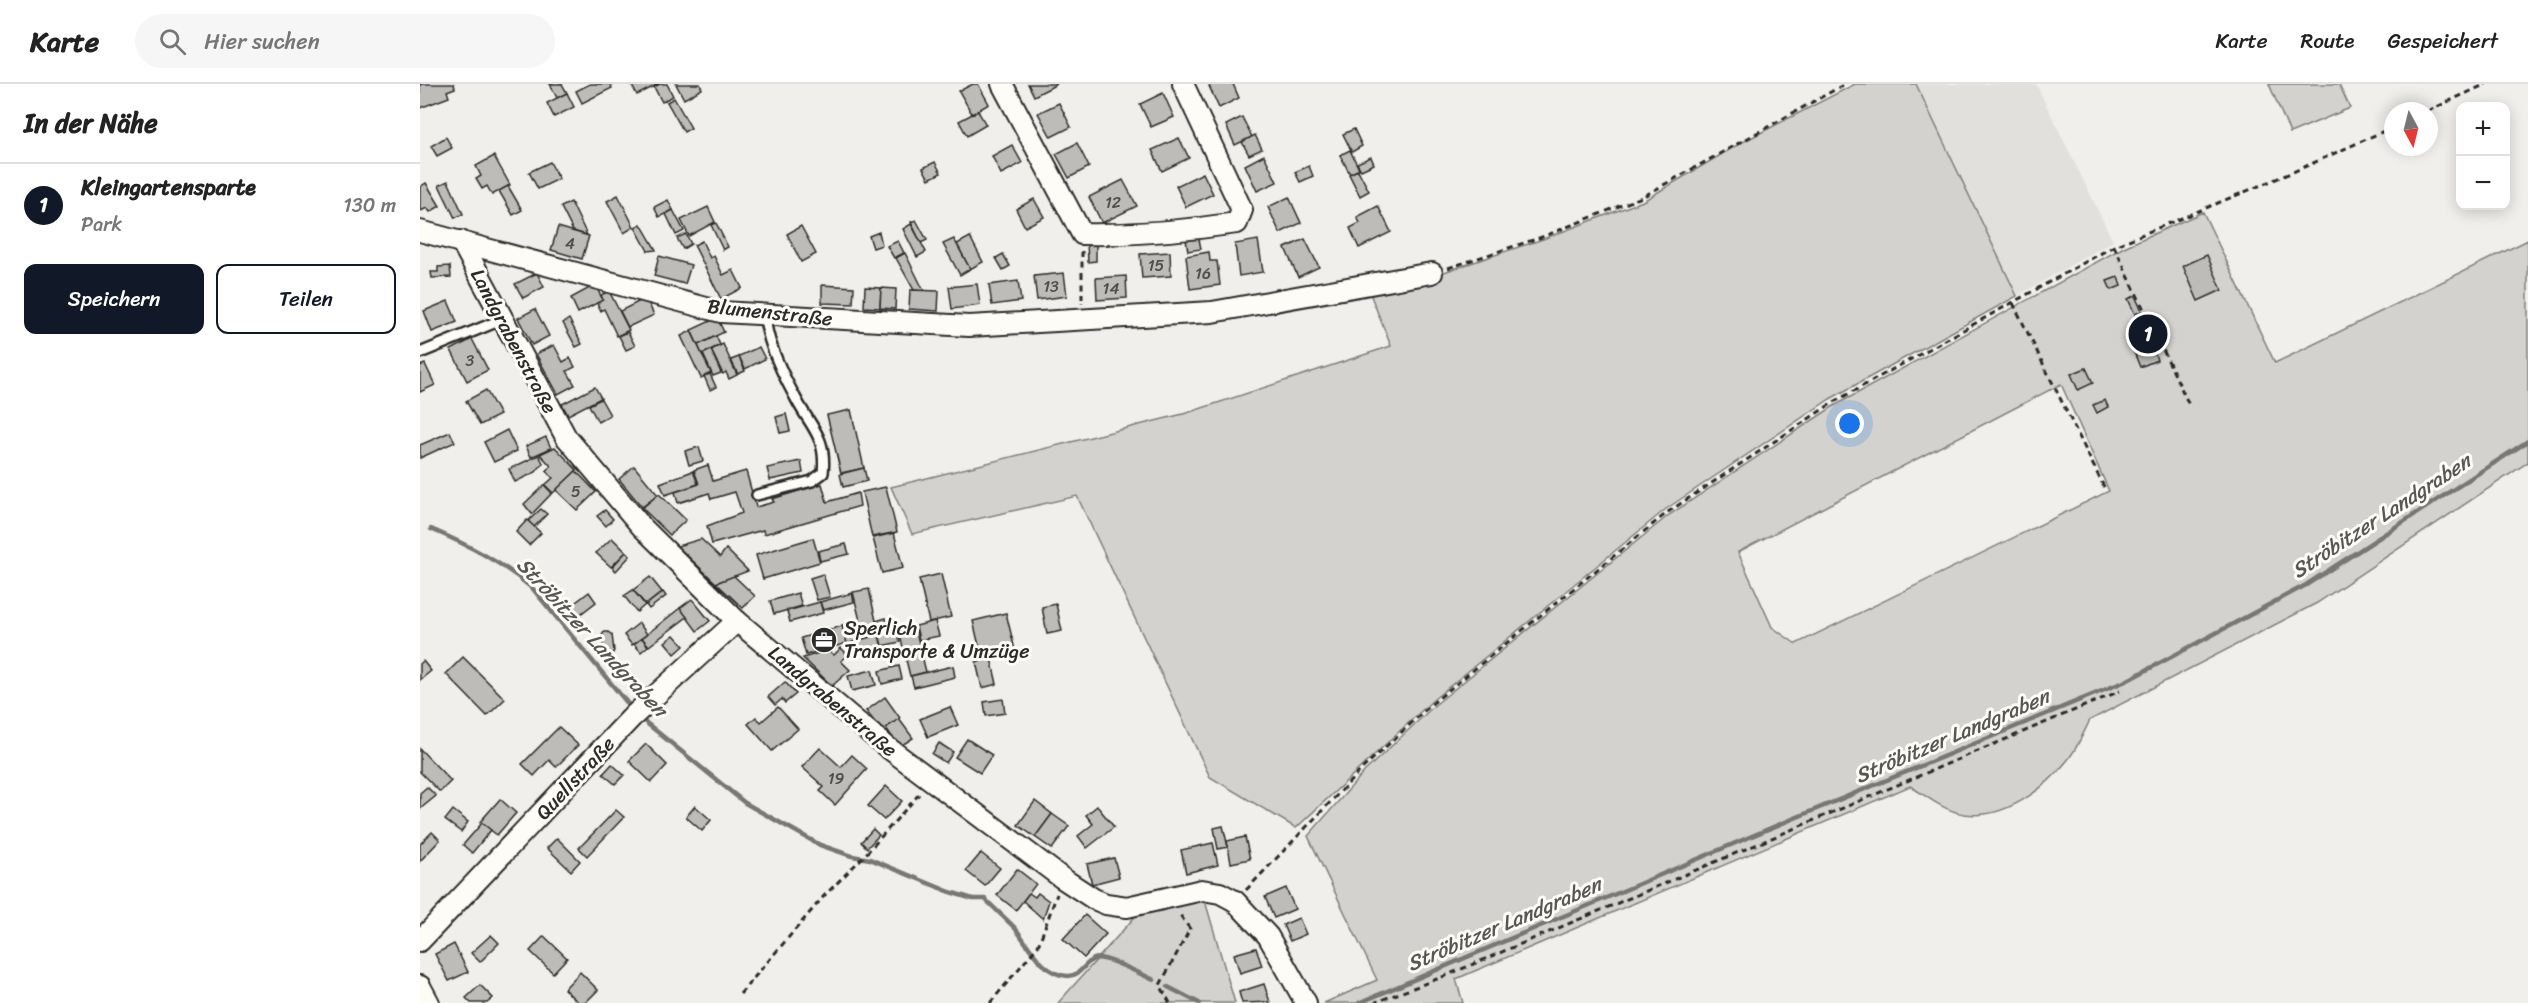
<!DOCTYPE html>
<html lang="de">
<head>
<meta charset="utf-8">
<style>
  body { margin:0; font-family:Sriracha,sans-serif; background:#f6f6f6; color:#222 }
  .controls { position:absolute; right:18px; top:18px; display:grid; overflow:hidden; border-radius:12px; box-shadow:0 3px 15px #0003 }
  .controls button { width:54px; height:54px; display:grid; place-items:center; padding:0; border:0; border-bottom:2px solid #e0e0e0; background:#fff; color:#222; font:30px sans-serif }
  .compass { position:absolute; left:1964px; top:18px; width:54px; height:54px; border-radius:50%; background:#fff; box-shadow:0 3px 15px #0003; rotate:173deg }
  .you { position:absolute; left:1430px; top:340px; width:21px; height:21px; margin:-15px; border:4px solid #fff; border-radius:50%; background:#1a73e8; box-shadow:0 0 0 9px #1a73e833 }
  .badge { display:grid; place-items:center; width:39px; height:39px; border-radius:50%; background:#111827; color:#fff; font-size:20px; font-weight:700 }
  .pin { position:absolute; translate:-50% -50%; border:3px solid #fff; box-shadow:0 2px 6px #0006 }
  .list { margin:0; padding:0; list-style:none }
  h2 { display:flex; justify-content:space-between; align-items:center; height:78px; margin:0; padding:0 24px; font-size:26px }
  h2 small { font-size:20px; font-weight:400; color:#767676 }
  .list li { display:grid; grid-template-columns:39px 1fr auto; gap:18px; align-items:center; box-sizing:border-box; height:84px; padding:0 24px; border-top:2px solid #e0e0e0 }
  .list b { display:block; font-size:22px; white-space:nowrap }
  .list p { margin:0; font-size:20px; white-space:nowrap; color:#767676 }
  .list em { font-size:20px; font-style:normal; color:#767676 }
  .actions { display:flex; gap:12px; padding:18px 24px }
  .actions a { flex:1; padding:14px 0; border:2px solid #111827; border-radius:12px; text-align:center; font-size:21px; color:#111827 }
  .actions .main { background:#111827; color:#fff }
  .icon { flex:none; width:33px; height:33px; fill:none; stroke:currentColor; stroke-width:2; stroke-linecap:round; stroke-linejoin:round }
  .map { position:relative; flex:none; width:2108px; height:919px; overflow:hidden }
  header { display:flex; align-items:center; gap:36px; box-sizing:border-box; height:84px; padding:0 30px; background:#fff; border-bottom:2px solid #e0e0e0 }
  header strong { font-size:28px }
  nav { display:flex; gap:33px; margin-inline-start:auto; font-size:21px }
  .search { width:420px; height:54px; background:#f6f6f6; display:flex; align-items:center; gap:15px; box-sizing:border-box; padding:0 21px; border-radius:33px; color:#767676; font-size:22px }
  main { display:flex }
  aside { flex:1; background:#fff }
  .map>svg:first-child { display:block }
</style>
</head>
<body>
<header>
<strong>Karte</strong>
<div class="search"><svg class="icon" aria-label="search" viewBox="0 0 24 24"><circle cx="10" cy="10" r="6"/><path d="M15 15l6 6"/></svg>Hier suchen</div>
<nav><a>Karte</a><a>Route</a><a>Gespeichert</a></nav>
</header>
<main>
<aside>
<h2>In der Nähe<small></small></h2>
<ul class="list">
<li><span class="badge">1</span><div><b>Kleingartensparte</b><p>Park</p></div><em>130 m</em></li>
</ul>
<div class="actions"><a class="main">Speichern</a><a>Teilen</a></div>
</aside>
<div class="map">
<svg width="2108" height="919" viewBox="0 0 2108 919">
  <rect width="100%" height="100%" fill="#f0efeb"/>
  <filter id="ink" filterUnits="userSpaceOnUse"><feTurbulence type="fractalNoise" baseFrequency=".0167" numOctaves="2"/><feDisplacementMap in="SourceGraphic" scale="12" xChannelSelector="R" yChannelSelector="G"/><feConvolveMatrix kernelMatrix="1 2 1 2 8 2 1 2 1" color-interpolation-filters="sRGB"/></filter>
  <g filter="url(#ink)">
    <path fill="#e1e0dc" d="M1496,0H1616L1693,157L1597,212Z"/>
    <g fill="#d3d2cf" stroke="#7f7e7d" stroke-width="1.5" fill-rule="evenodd">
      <path d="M1435,0H1496L1597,212L1410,315L1246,425L1013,616L876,744L790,693L657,412L492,450L471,403L767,329L971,262L949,207L1018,190L1123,155L1223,117L1319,60Z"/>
      <path d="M1849,0H1919L1930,24L1870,49Z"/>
      <path d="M1783,128L1855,279L2108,156V378L1897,519L1670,636C1664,648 1658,662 1650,673C1627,704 1585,736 1544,730C1524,727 1506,712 1490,702L1036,895L1043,919H904L957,896L888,752L945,687L1016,620L1249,431L1414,322L1704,163ZM1641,300L1689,407L1376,560L1352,543L1318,468Z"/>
      <path d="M783,810L815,919H638L721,826Z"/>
    </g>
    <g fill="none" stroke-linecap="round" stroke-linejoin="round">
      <g stroke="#777775" stroke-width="4.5">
        <path d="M11,445C48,461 82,478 113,505L213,626"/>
        <path d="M219,633L325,719L400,761L432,772L450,775L530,808L553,815H565C575,825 585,834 595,844C608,860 623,892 648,892C661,892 664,879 674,875C684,870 722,891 734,896"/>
        <path d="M748,903L779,919"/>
        <path d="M939,919L1346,746L1706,597L1886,501L2108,357"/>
      </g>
    </g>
    <g fill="#bdbcb8" stroke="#2b2b2b" stroke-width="1.5">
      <path d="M0,0H34L35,4L27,7L29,13L0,24Z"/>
      <path d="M130,0H142L147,9L137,14Z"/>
      <path d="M170,0H190L192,4L162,19L156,7Z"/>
      <path d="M211,0H239L217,11Z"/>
      <path d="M240,0H247L253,12L242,18L234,3Z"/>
      <path d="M256,0H280L282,5L264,15Z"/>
      <path d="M553,0H558L569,20L552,30L539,7Z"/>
      <path d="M608,0H637L614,12Z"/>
      <path d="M792,0H813L819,14L799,24L789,2Z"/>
      <path d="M147,9L154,23L134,33L127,19Z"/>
      <path d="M743,9L754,33L731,43L720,20Z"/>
      <path d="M254,14L271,44L264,48L247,18Z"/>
      <path d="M639,19L651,43L631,53L618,29Z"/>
      <path d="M558,27L566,41L547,52L539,37Z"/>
      <path d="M822,33L832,53L815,61L806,41Z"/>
      <path d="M934,45L942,62L932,68L923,50Z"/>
      <path d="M835,51L842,65L829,71L822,58Z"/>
      <path d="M26,53L32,64L17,72L11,62Z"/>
      <path d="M759,54L769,74L742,87L732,66Z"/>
      <path d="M657,59L669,83L649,94L636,70Z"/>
      <path d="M592,61L602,79L581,90L572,72Z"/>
      <path d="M930,66L939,85L930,90L920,71Z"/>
      <path d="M844,71L857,98L837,107L825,81Z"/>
      <path d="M74,72L90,101L72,111L67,102L62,105L56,95L61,92L56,82Z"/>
      <path d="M951,73L954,80L941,86L937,79Z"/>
      <path d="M130,78L139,95L118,105L109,88Z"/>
      <path d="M515,78L521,89L509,95L503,84Z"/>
      <path d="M889,82L893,92L880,98L875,88Z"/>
      <path d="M938,86L949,107L940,112L929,90Z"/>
      <path d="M783,89L793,110L766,123L756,102Z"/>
      <path d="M703,96L717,122L682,139L669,113Z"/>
      <path d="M28,97L43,130L35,134L19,101Z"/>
      <path d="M6,99L20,122L10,128L7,124L1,127L0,124V103Z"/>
      <path d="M88,102L102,126L93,131L79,107Z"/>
      <path d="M198,111L214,143L204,149L187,117Z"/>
      <path d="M869,113L881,139L860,149L848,123Z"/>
      <path d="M614,115L624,133L605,143L596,125Z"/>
      <path d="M248,116L253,126L239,133L234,123Z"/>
      <path d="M151,118L167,151L153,147L141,123Z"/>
      <path d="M958,122L971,148L939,164L930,144L940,139L937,133Z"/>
      <path d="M288,123L295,138L269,152L261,136Z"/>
      <path d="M253,126L264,147L256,151L246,130Z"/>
      <path d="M496,136L507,156L501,159L491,138Z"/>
      <path d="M296,139L308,163L303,166L291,141Z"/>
      <path d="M221,140L236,166L228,167L215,143Z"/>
      <path d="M491,140L506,168L497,173L483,145Z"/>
      <path d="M381,142L396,170L381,178L367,150Z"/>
      <path d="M138,143L169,152L162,175L131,166Z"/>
      <path d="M459,148L462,161L453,164L449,152Z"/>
      <path d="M266,150L271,160L263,165L257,154Z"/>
      <path d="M550,153L563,178L550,185L537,160Z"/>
      <path d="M534,155L550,185L540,191L523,160Z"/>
      <path d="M779,155L781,165L768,167L766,156Z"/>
      <path d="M885,155L899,183L878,193L865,164Z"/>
      <path d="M838,156L843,188L819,192L815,160Z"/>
      <path d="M282,157L290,174L294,172L303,191L313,186L322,204L301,215L274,161Z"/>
      <path d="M478,157L484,169L474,174L467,162Z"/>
      <path d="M667,159H676V177L668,178Z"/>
      <path d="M750,168L751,192L722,194L720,170Z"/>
      <path d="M789,168L790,177H797L800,201L770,205L766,172Z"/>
      <path d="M485,169L504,207L494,206L476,174Z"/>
      <path d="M583,170L590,182L583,186L576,174Z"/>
      <path d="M1787,171L1802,206L1778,217L1763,182Z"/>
      <path d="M239,172L271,181L265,200L234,192Z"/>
      <path d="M30,182L31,193L12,194L11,188H18V183Z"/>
      <path d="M117,189L124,203L103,214L95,200Z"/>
      <path d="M644,189L647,212L617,216L614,192Z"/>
      <path d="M706,192L707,214L677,216L676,194Z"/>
      <path d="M1698,193L1701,202L1691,206L1687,197Z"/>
      <path d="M598,197L601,217L572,221L569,201Z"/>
      <path d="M557,200L560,221L532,225L529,203Z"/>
      <path d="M175,201L183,216L158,229L151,214Z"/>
      <path d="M402,201L434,203L433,220L402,219Z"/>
      <path d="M445,203L461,204L460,224L444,223Z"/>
      <path d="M461,204L476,205L475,225L460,224Z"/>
      <path d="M490,206L519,207L518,227L489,225Z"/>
      <path d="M189,207L209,246L197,252L184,225L181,227L177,219L183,216L181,211Z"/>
      <path d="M1715,212L1722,227L1715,230L1708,215Z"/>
      <path d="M226,214L234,231L208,243L200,227Z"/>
      <path d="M28,217L37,238L12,248L4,227Z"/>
      <path d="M115,225L129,252L112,261L98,234Z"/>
      <path d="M297,234L304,248L278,261L271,246Z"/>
      <path d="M149,235L162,260L156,263L143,239Z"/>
      <path d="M271,247L291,289L281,294L261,252Z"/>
      <path d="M208,248L215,262L206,266L199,252Z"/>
      <path d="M296,252L300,261L282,270L278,261Z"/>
      <path d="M52,255L68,286L47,297L31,266Z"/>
      <path d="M303,260L317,291L309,295L306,288L303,290L291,266Z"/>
      <path d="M134,261L143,278L150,274L155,283L147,287L155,301L138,310L116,270Z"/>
      <path d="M1732,261L1737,276L1720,283L1714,268Z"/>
      <path d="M339,263L345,275L325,285L319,272Z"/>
      <path d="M291,266L301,289L293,292L283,270Z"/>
      <path d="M319,273L325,287L318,290L311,276Z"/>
      <path d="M5,280L15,301L0,308V282Z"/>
      <path d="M1666,284L1673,299L1658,306L1651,290Z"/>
      <path d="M290,290L296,303L290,306L284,292Z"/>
      <path d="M175,303L181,314L148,331L142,320Z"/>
      <path d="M66,306L80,331L60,341L46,317Z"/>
      <path d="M181,315L190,331L178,338L169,321Z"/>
      <path d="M1685,316L1688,323L1677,329L1673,321Z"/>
      <path d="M431,326L444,384L421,389L407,331Z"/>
      <path d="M366,330L370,347L360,349L356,333Z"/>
      <path d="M87,346L97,367L74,378L64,358Z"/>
      <path d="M30,348L35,358L0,374V361Z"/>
      <path d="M126,353L131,364L111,373L106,362Z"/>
      <path d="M135,363L157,386L133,409L125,401L133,394L126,387L131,382L120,370Z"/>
      <path d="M279,363L283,377L269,381L265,367Z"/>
      <path d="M119,371L123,379L116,388L95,398L89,385Z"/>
      <path d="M381,377L383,389L350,396L347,384Z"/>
      <path d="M288,381L293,397L326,387L336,423L354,418L352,415L402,400L407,418L438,409L440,422L344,450L343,446L292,460L287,442L322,429L315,408L291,415L289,409L258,419L255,408L279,400L274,386Z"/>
      <path d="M214,382L238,411L222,423L199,395Z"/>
      <path d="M444,384L447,397L423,403L420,390Z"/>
      <path d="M156,387L176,408L157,426L136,406Z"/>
      <path d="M273,387L278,400L245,411L240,399Z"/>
      <path d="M124,401L132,409L112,430L104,420Z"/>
      <path d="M466,403L477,448L452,453L442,408Z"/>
      <path d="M239,410L266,436L250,451L222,424Z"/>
      <path d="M121,425L127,430L114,443L108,437Z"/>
      <path d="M185,426L193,435L186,442L177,432Z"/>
      <path d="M107,436L121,449L109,461L96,448Z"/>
      <path d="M474,449L483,484L462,489L453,454Z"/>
      <path d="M192,454L206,468L191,483L176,469Z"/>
      <path d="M393,454L400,478L343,495L336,471Z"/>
      <path d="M281,455L300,473L306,465L328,487L296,499L257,462Z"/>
      <path d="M426,460L429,470L400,477L398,467Z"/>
      <path d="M206,468L210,472L196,487L192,483Z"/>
      <path d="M403,490L410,513L397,516L390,494Z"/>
      <path d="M521,490L531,533L509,538L499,495Z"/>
      <path d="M314,492L335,512L323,524L296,499Z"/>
      <path d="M230,493L242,508L226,521L213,506Z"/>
      <path d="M449,505L456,537L466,534L469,547L444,553L433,508Z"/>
      <path d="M213,506L225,521L217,528L204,512Z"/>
      <path d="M169,508L176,518L154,535L147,525Z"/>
      <path d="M243,508L246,512L229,525L226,521Z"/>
      <path d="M378,509L382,522L354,530L350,517Z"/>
      <path d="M432,509L434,518L403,526L400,518Z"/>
      <path d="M272,515L290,537L277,547L260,524Z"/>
      <path d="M400,518L403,529L370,538L367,527Z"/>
      <path d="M636,520L642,547L627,550L622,523Z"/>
      <path d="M260,524L267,533L229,562L222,554Z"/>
      <path d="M586,529L595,566L562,574L553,537Z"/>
      <path d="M437,537L442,555L427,560L422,541Z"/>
      <path d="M515,537L519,552L499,556L496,542Z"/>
      <path d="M219,539L227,550L212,561L204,551Z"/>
      <path d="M422,542L427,559L386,571L381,554Z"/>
      <path d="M495,543L506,588L490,592L479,547Z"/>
      <path d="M477,546L480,558L462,562L459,550Z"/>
      <path d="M184,548H188L192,551L194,567L192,570L184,568L181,553Z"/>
      <path d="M254,551L264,562L255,570L245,558Z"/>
      <path d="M459,551L462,564L439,570L435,557Z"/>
      <path d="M222,554L228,562L221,568L214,560Z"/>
      <path d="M421,564L428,571L421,577L430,586L412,602L383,574L408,566L414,571Z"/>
      <path d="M43,573L85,615L67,632L26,590Z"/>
      <path d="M571,574L577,600L562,604L556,578Z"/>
      <path d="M3,577L11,587L0,596V580Z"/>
      <path d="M479,582L482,595L462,600L459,587Z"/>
      <path d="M533,582L535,593L494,603L491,592Z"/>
      <path d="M452,586L456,601L432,607L428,592Z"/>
      <path d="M365,598L376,610L365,619L362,615L355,621L348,613Z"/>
      <path d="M465,613L480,634L462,647L446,627Z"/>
      <path d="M583,615L585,629L566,632L564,618Z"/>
      <path d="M358,623L378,645L352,667L328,640L336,633L341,638Z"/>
      <path d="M530,623L538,641L508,653L500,635Z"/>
      <path d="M479,635L493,654L479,663L466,644Z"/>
      <path d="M139,643L158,661L136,683L129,676L114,692L102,680Z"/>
      <path d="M547,655L572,671L560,689L535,673Z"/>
      <path d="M519,659L533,668L526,679L512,670Z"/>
      <path d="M226,660L247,681L231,698L209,677Z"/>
      <path d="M400,664L421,683L432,671L447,685L415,721L400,707L404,703L382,683Z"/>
      <path d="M0,665L31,697L20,708L0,688Z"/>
      <path d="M192,680L204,691L195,700L183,690Z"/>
      <path d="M466,702L482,717L464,736L448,722Z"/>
      <path d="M7,703L16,712L0,725V709Z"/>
      <path d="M80,715L96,729L77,751L60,738Z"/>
      <path d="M615,717L632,730L615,753L598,741Z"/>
      <path d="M275,722L291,736L282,747L266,733Z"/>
      <path d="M677,722L694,743L667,764L658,752L673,740L666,731Z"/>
      <path d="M33,726L48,738L41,748L25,736Z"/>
      <path d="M196,726L204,733L167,772L159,764Z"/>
      <path d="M632,730L649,742L632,765L615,753Z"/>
      <path d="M62,739L71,746L52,769L43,761Z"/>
      <path d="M803,742L808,763L798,765L794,744Z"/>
      <path d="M453,745L459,751L447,764L441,758Z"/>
      <path d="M12,748L20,756L0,777V760Z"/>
      <path d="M825,753L830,775L811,779L807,757Z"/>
      <path d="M137,754L160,777L151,787L127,764Z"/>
      <path d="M793,759L798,781L766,789L761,766Z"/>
      <path d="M561,769L580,784L565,802L546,787Z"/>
      <path d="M694,774L699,793L672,800L667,780Z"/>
      <path d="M597,785L616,800L596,826L577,811Z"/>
      <path d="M866,804L875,825L854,834L845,813Z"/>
      <path d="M609,809L615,813L618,809L629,817L623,835L603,817Z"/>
      <path d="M665,831L686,850L664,874L643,855Z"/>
      <path d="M879,834L886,850L870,857L863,841Z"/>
      <path d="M71,851L79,859L60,878L51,869Z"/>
      <path d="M124,852L147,874L133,889L110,867Z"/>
      <path d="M34,860L48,888L29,897L15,870Z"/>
      <path d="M836,864L842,882L820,889L814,870Z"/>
      <path d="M160,888L178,906L165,919H159L144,905Z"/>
      <path d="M844,900L850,918L822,919L819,908Z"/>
      <path d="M60,901L73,914L67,919H51L46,914Z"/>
    </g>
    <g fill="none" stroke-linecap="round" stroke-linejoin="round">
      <defs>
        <g id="lane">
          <path d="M0,269L81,236"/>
          <path d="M337,411L392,397L403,389C407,352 390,343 375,313C363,291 346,256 345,231"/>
        </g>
        <g id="street">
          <path d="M582,0L662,150C715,151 764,147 817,139L822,126L763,0"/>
          <path d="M0,147L301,228L549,242L792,228L1012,189"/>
          <path d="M41,157L146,353L222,443L317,537L467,663L642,794L674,815L686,820L707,823L782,806L800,809L815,817L848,852L886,919"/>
          <path d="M0,857L212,633L317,537"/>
          <path d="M0,902L9,919"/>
        </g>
      </defs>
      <use href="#lane" stroke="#2b2b2b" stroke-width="14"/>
      <use href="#street" stroke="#2b2b2b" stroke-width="24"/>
      <g stroke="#2b2b2b" stroke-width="3" stroke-dasharray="6 4.5" stroke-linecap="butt">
        <path d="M2008,27L2066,0"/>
        <path d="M1694,162L1769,321"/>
        <path d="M662,167V220"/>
        <path d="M1028,184L1122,153L1222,113L1425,0"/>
        <path d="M1593,219L1685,405"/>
        <path d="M826,806L943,684L1014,618L1248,428L1414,318L1694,162L1873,88L1973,43"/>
        <path d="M320,910L404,812L445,771L501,708"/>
        <path d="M570,919L618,862L637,810"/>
        <path d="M750,919L740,901L770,845L758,828"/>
        <path d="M953,919L1025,892L1700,607"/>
      </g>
      <use href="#lane" stroke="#fdfcf7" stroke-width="9"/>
      <use href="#street" stroke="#fdfcf7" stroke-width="20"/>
    </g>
  </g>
  <defs>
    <symbol id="office-disc" viewBox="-11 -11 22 22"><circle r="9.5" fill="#2b2b2b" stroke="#fdfcf7"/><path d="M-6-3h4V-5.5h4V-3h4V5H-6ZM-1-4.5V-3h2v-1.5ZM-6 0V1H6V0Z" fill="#fff"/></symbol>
  </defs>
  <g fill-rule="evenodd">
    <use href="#office-disc" x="389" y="541" width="30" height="30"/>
  </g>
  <g text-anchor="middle" stroke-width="6" stroke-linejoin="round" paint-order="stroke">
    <g font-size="16" fill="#504f4e">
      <text x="693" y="124">12</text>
      <text x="150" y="165">4</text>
      <text x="736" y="187">15</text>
      <text x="783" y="195">16</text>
      <text x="631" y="208">13</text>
      <text x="691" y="210">14</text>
      <text x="50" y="282">3</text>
      <text x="156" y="413">5</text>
      <text x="416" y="700">19</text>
    </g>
    <g font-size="20" fill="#2b2b2b" stroke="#fdfcf7">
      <text transform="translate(350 228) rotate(6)" y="7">Blumenstraße</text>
      <text transform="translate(94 257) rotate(62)" y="7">Landgrabenstraße</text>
      <text transform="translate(413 617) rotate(40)" y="7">Landgrabenstraße</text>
      <text transform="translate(155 694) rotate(-47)" y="7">Quellstraße</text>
    </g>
    <g font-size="20" fill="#2b2b2b" stroke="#fdfcf7" text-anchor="start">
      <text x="424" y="551">Sperlich<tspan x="424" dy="23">Transporte &amp; Umzüge</tspan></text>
    </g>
    <g font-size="21" font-style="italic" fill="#575756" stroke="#fdfcf7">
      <text transform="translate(1961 432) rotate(-33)" y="7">Ströbitzer Landgraben</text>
      <text transform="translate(172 553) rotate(47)" y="7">Ströbitzer Landgraben</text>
      <text transform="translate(1532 652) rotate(-23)" y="7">Ströbitzer Landgraben</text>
      <text transform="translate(1084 840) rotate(-23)" y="7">Ströbitzer Landgraben</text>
    </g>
  </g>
</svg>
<div class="controls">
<button>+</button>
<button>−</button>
</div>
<svg class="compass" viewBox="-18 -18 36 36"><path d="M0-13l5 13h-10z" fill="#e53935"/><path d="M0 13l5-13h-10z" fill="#767676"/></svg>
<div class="you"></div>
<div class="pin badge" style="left:1728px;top:250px">1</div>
</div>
</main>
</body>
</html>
